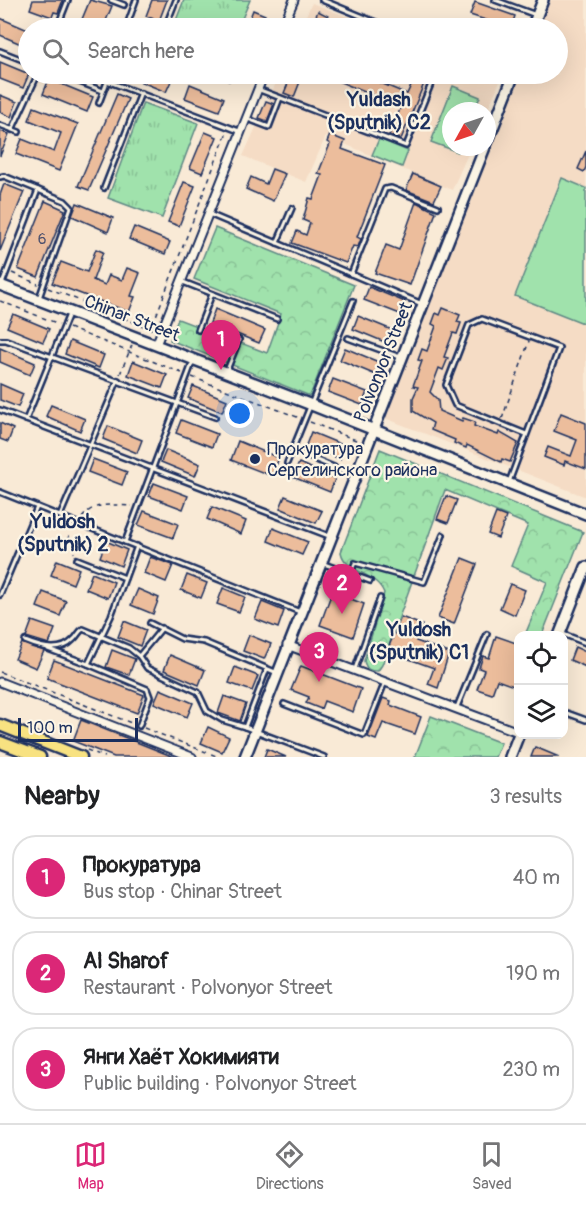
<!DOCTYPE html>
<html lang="en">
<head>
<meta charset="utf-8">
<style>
  body { margin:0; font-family:Pangolin,sans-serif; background:#f2f2f2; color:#202124 }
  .controls { position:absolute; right:18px; bottom:18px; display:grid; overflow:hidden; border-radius:12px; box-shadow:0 6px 24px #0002 }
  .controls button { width:54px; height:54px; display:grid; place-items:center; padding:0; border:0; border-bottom:2px solid #e0e0e0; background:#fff; color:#202124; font:30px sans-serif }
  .compass { position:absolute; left:442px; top:102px; width:54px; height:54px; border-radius:50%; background:#fff; box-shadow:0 6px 24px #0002; rotate:230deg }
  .scale { position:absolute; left:18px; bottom:15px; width:120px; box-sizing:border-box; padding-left:6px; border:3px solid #1b2f5e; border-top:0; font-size:16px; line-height:21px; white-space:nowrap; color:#1b2f5e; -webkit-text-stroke:4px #fcf5e5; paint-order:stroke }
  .you { position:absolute; left:240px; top:414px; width:21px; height:21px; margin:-15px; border:4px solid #fff; border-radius:50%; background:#1a73e8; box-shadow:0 0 0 9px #1a73e833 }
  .badge { display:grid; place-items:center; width:39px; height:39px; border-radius:50%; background:#db2777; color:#fff; font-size:20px; font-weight:700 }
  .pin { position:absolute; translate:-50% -50px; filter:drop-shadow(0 2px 3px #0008) }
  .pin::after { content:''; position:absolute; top:32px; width:21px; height:18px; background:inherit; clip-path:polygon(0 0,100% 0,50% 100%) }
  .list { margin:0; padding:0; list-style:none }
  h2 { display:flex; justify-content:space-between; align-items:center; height:78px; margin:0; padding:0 24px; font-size:26px }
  h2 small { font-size:20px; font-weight:400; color:#757577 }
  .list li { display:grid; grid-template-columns:39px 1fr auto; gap:18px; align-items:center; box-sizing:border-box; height:84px; margin:0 12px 12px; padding:0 12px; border:2px solid #e0e0e0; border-radius:24px }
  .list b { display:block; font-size:22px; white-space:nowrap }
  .list p { margin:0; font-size:20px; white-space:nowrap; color:#757577 }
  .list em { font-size:20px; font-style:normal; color:#757577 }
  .icon { flex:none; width:33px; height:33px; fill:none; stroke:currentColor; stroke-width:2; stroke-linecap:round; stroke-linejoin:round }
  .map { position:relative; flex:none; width:586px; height:757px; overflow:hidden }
  .search { position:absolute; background:#fff; box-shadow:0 6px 24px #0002; left:18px; right:18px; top:18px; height:66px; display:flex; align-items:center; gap:15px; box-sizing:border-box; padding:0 21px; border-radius:33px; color:#757577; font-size:22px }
  .sheet { height:366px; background:#fff }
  nav { display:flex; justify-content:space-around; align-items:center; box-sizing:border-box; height:84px; border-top:2px solid #e0e0e0; background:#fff; font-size:16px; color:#757577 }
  nav a { display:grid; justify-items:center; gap:3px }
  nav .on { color:#db2777 }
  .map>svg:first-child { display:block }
</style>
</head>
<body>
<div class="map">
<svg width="586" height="757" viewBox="0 0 586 757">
  <defs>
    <pattern id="grass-tufts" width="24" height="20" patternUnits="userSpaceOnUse" patternTransform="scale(1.5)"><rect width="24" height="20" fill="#a0e2ac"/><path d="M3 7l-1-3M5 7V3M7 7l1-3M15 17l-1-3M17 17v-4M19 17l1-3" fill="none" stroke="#89c296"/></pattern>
    <pattern id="forest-crowns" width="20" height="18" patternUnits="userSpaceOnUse" patternTransform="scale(1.5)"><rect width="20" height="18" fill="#a0e2ac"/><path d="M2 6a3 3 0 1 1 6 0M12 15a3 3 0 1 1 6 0" fill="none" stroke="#89c296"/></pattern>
  </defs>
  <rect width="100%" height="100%" fill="#f9ead6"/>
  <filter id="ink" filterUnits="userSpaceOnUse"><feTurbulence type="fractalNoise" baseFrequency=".0167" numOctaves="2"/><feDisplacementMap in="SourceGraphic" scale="12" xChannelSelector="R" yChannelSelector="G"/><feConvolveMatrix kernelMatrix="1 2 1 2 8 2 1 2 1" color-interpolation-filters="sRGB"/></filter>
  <g filter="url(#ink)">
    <g fill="#f5dcc5">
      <path d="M549,0H586V497L385,418L520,74H558V28H537Z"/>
      <path d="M312,3L376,28H300Z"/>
      <path d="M280,74H487L501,79L487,111H451V147H471L452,190L326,136L306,182L243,156Z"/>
    </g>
    <g fill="url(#grass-tufts)" stroke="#5e8885" stroke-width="1.5">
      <path d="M184,0H250L238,28H173Z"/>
      <path d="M143,103L198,123L162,218L108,198Z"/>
    </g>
    <g fill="url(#forest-crowns)" stroke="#5e8885" stroke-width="1.5">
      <path d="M215,228L354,285L310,396L170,340L178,319L267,353L281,314L194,279Z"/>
      <path d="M380,449L583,532L542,635H525L547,582L511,566L528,525L445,490L382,665L378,671C369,671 366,669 364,661L384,593C376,572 345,573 341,552Z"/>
      <path d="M431,716L501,743L495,757H415Z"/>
    </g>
    <g fill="#a0e2ac" stroke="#5e8885" stroke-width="1.5">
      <path d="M453,86L480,97L474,111H451V147H460L458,152L431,142Z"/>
      <path d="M379,139L408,151L402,167L372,155Z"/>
      <path d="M562,178L586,188V314L583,323L515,296Z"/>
    </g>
    <g fill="#ecbd9c" stroke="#1b2f5e" stroke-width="1.5">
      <path d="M33,0H63L58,13L54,12L52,17L30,9Z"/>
      <path d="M90,0L112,6L103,28H66L70,20L80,24Z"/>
      <path d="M152,0H167L159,21L146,16Z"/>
      <path d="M475,2L515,16L511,28L470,15Z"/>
      <path d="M253,10L265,15L260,28H246Z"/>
      <path d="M318,11L328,16L323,28H311Z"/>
      <path d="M0,18L28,30V47L0,35Z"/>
      <path d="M0,62L29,74L23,88L0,79Z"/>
      <path d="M122,74H159L172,79L166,92Z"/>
      <path d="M211,74H233L229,81Z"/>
      <path d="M292,74H303L294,97L284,93Z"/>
      <path d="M321,74H359L407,94L416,74H428L401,139L389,135L401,107Z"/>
      <path d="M49,79L93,97L87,112L43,94Z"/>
      <path d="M190,84L224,98L219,111L185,98Z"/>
      <path d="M117,94L128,99L89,190L78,186Z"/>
      <path d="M0,95L17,102L11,117L0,112Z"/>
      <path d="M266,101L274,104L267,121L259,118Z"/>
      <path d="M34,107L78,124L59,171L16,154L22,139L54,152L61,133L29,120Z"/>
      <path d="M0,131L9,134L0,156Z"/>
      <path d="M205,132L217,137L202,173L190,168Z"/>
      <path d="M330,135L345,141L342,149L385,165L357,237L361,239L358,247L353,246L346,263L292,243L297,231L306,235L310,223L303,220L309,198L313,199L322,175L318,174L330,144L327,142Z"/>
      <path d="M586,151V167L584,172L578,169Z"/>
      <path d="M272,169L285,174L273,201L246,189L251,177L266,184Z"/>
      <path d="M413,174L441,186L434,201L406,190Z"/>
      <path d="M184,182L195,186L179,226L168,222Z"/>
      <path d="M4,184L24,192L0,251V195Z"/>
      <path d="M45,201L65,210L38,277L18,269Z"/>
      <path d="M416,202L436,212L410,285L375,273L386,245L399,250Z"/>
      <path d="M77,203L113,218L108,232L72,216Z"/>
      <path d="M134,227L170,242L165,254L129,239Z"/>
      <path d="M96,249L103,252L93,280L105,285L109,275L122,280L127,268L140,273L131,296L135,297L129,312L52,283L61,262L87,272Z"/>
      <path d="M369,287L405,302L400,314L364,300Z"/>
      <path d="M443,308L460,315L457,322L461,323L457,334L453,333L444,357L448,358L443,370L439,368L430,392L438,400L439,411L462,421L463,418L475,422L474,426L498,435L499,432L518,443L510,462L502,459L501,462L467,445L466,448L454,443L455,440L431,430L433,423L413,411V398L418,387L413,386L422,361L418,360L422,349L427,351L436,326L432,324L436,313L440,315Z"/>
      <path d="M215,309L265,330L259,343L210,323Z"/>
      <path d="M13,314L49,329L43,342L7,327Z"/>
      <path d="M358,316L392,330L387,343L353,329Z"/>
      <path d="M70,341L104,355L99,368L65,354Z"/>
      <path d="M0,348L35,363L30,375L0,362Z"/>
      <path d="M345,348L381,363L376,375L340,360Z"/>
      <path d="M133,361L167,375L162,388L128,375Z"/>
      <path d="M333,379L367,392L362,405L328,392Z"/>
      <path d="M0,384L23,394L18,407L0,400Z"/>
      <path d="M193,386L227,400L222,412L188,398Z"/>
      <path d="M51,405L85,419L80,431L46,416Z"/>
      <path d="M561,413L586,423V469L565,461L564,465L544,457L548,447L571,456L577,440L554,431Z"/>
      <path d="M181,420L217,434L212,447L176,433Z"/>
      <path d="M0,423L13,429L8,442L0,439Z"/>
      <path d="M108,426L142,440L137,453L103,439Z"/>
      <path d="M311,432L345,446L340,459L306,445Z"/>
      <path d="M238,441L279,458L272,476L231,460Z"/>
      <path d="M166,450L200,464L195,476L161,462Z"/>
      <path d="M93,459L127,472L122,485L88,472Z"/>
      <path d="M299,463L335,479L330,492L293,477Z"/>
      <path d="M154,483L188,496L183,509L149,496Z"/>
      <path d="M285,496L322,511L316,523L280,508Z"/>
      <path d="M446,496L457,500L448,523L437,519Z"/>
      <path d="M212,507L246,521L241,534L207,519Z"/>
      <path d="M144,511L178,524L173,538L138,525Z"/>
      <path d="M496,513L506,517L498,538L488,534Z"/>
      <path d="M273,528L308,542L302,555L268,541Z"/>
      <path d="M106,541L127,550L121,566L100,557Z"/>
      <path d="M150,557L173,565L166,582L144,573Z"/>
      <path d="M462,558L477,564L454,624L438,618Z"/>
      <path d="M57,560L79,569L73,584L51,575Z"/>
      <path d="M92,573L114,582L108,598L86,589Z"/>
      <path d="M187,575L207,583L201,598L181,590Z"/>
      <path d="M510,584L525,590L515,615L500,608Z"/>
      <path d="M223,588L245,597L239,612L217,604Z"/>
      <path d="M138,589L159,598L153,614L131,605Z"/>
      <path d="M43,592L66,601L60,616L37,607Z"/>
      <path d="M332,592L364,604L353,637L320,625Z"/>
      <path d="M262,602L284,611L278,628L255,619Z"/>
      <path d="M401,617L422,625L416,641L449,653L438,688L428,684L434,668L387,651Z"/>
      <path d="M32,621L55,629L49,644L26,637Z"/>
      <path d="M124,621L146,630L140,646L118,637Z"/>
      <path d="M249,635L271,644L264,659L243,651Z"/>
      <path d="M496,636L519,644V688L497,680L492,694L477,689L484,670L479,668L483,656L489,658Z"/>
      <path d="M22,643L44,651L36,668L15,659Z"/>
      <path d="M575,647L586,652V667L570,660Z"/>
      <path d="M112,650L135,659L129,675L106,667Z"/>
      <path d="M170,655L205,670L199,685L164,670Z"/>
      <path d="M54,660L144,695L137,713L47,678Z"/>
      <path d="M301,666L361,689L353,712L324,701L321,709L306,703L309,697L291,690Z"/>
      <path d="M235,667L258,676L252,691L229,683Z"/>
      <path d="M160,689L193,703L187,717L154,703Z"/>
      <path d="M224,696L246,704L240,721L218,713Z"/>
      <path d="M383,698L391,701L390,705L421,717L415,734L383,723L376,740L368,737Z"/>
      <path d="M81,720L174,757H114L73,741Z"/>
      <path d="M208,727L229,737L222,752L201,743Z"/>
      <path d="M535,747L559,757H531Z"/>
      <path d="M267,749L286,757H264Z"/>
    </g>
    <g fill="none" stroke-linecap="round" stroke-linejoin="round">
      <defs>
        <g id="lane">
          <path d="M111,0L124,5"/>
          <path d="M322,0L390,28"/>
          <path d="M495,0L536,15"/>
          <path d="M147,26L153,28"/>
          <path d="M57,28L68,0"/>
          <path d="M126,28L136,0"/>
          <path d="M165,28L176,0"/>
          <path d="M0,51L28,62"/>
          <path d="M59,74L103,91"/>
          <path d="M498,74L510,79"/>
          <path d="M107,81L239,131"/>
          <path d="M260,90L406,146L435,74"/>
          <path d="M99,103L110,74"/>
          <path d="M248,119L269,127L280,98"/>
          <path d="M0,125L19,132"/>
          <path d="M12,130L38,74"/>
          <path d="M0,177L4,176L65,201L71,207L39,298"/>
          <path d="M104,188L141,93"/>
          <path d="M209,214L422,304"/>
          <path d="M277,243L292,208"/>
          <path d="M351,274L385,189L391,188L438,207"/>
          <path d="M183,282L277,319"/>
          <path d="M2,284L38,190"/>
          <path d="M198,330L212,294"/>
          <path d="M348,338L400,357"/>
          <path d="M0,340H6L215,417"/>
          <path d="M227,370L239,340"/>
          <path d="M0,410L329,536"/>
          <path d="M26,420L69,314"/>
          <path d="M292,450L353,475"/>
          <path d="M287,463L353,301"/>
          <path d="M509,482L559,348L482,319L469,325L446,385L455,405L526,434"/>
          <path d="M0,492L300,612"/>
          <path d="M60,516L118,380"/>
          <path d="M125,542L193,361"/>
          <path d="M137,546L111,616L88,664L147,689L150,697L139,726"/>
          <path d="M77,559L125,578"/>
          <path d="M324,564L370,581"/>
          <path d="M350,574L355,563L424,582L443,535"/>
          <path d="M0,595L37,507"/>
          <path d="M150,623L182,639L204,642L275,672"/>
          <path d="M563,634L586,643"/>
          <path d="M25,641C39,647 60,654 73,640C78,636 78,632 83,629L129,648L139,656L147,668L198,692L207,711L222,720L245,727"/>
          <path d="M48,649L88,664"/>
          <path d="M139,656L162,628"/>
          <path d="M267,669L245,727L324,757"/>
          <path d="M355,669L380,598"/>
          <path d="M284,704L364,735L385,682"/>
          <path d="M457,707L487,634"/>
          <path d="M564,712L586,720"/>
        </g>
        <g id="street">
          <path d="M282,28L294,0"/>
          <path d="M156,345L264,74"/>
          <path d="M287,645L518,732"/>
          <path d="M0,682L192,757"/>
        </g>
        <g id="secondary">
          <path d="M532,28L543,0"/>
          <path d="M487,143L514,74"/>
          <path d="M0,285L309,404L586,514"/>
          <path d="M559,636L586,567"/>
          <path d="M245,757L485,147"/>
          <path d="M510,757L519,734"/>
        </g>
        <g id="primary">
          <path d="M0,725L81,757"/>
          <path d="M0,742L40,757"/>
        </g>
      </defs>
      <use href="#lane" stroke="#1b2f5e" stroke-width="8"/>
      <use href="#street" stroke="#1b2f5e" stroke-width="11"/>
      <use href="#secondary" stroke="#1b2f5e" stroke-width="14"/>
      <use href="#primary" stroke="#1b2f5e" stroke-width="15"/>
      <g stroke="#1b2f5e" stroke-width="1.5" stroke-dasharray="4.5 4.5" stroke-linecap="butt">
        <path d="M12,273L38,284"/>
        <path d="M48,288L151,329L227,132"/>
        <path d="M0,301L59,324"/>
        <path d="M69,328L182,373"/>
        <path d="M120,374L132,345"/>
        <path d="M192,377L300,418"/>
        <path d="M502,419L529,341"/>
        <path d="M310,422L361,442"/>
        <path d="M82,518C94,501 113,505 132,506"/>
        <path d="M70,526L69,537L74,553"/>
        <path d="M0,672L134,724"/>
        <path d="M144,728L219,757"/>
        <path d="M87,750L105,757"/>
      </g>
      <use href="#lane" stroke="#fcf5e5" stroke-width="3"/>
      <use href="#street" stroke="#fcf5e5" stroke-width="7"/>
      <use href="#secondary" stroke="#fcf5e5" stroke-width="9"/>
      <use href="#primary" stroke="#f8e281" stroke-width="10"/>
    </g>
  </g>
  <circle fill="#1b2f5e" stroke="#fcf5e5" stroke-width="2" cx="255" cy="459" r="6"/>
  <g text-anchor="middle" stroke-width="4.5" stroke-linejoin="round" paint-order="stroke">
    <g font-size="15" fill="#4f526e">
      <text x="42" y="244">6</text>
    </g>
    <g font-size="18" fill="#1b2f5e" stroke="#fcf5e5">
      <text transform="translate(132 318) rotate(21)" y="6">Chinar Street</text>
      <text transform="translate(383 362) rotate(-68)" y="6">Polvonyor Street</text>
    </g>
    <g font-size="18" fill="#1b2f5e" stroke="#fcf5e5" text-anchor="start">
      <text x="267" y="455">Прокуратура<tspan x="267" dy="21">Сергелинского района</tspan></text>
    </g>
    <g font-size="20" font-weight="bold" fill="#1b2f5e" stroke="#fcf5e5">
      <text x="379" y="106">Yuldash<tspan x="379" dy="23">(Sputnik) C2</tspan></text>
      <text x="63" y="528">Yuldosh<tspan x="63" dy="23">(Sputnik) 2</tspan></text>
      <text x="419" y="636">Yuldosh<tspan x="419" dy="23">(Sputnik) C1</tspan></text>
    </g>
  </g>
</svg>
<div class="controls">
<button><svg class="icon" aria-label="locate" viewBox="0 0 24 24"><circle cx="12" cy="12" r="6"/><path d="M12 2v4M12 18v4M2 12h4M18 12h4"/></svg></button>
<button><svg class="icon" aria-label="layers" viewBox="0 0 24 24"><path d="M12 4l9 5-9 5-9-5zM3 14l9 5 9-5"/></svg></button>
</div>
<svg class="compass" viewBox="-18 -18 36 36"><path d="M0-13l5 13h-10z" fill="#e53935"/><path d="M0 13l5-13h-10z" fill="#757577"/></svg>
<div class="scale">100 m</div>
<div class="you"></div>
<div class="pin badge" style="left:221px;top:370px">1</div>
<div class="pin badge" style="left:342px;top:614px">2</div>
<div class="pin badge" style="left:319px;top:682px">3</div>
<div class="search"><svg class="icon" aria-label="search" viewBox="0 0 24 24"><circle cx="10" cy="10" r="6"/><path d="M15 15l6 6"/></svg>Search here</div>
</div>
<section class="sheet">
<h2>Nearby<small>3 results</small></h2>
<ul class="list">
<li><span class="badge">1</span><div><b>Прокуратура</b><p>Bus stop · Chinar Street</p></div><em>40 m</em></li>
<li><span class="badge">2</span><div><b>Al Sharof</b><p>Restaurant · Polvonyor Street</p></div><em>190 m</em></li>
<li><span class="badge">3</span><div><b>Янги Хаёт Хокимияти</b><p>Public building · Polvonyor Street</p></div><em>230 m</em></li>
</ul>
</section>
<nav>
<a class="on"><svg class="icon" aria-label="map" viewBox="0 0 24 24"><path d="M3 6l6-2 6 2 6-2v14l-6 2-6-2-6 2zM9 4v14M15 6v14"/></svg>Map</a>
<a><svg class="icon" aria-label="directions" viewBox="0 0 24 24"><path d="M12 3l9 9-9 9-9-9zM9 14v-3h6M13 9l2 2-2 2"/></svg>Directions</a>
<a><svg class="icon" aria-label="saved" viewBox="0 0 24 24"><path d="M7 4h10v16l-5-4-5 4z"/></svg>Saved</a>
</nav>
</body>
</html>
